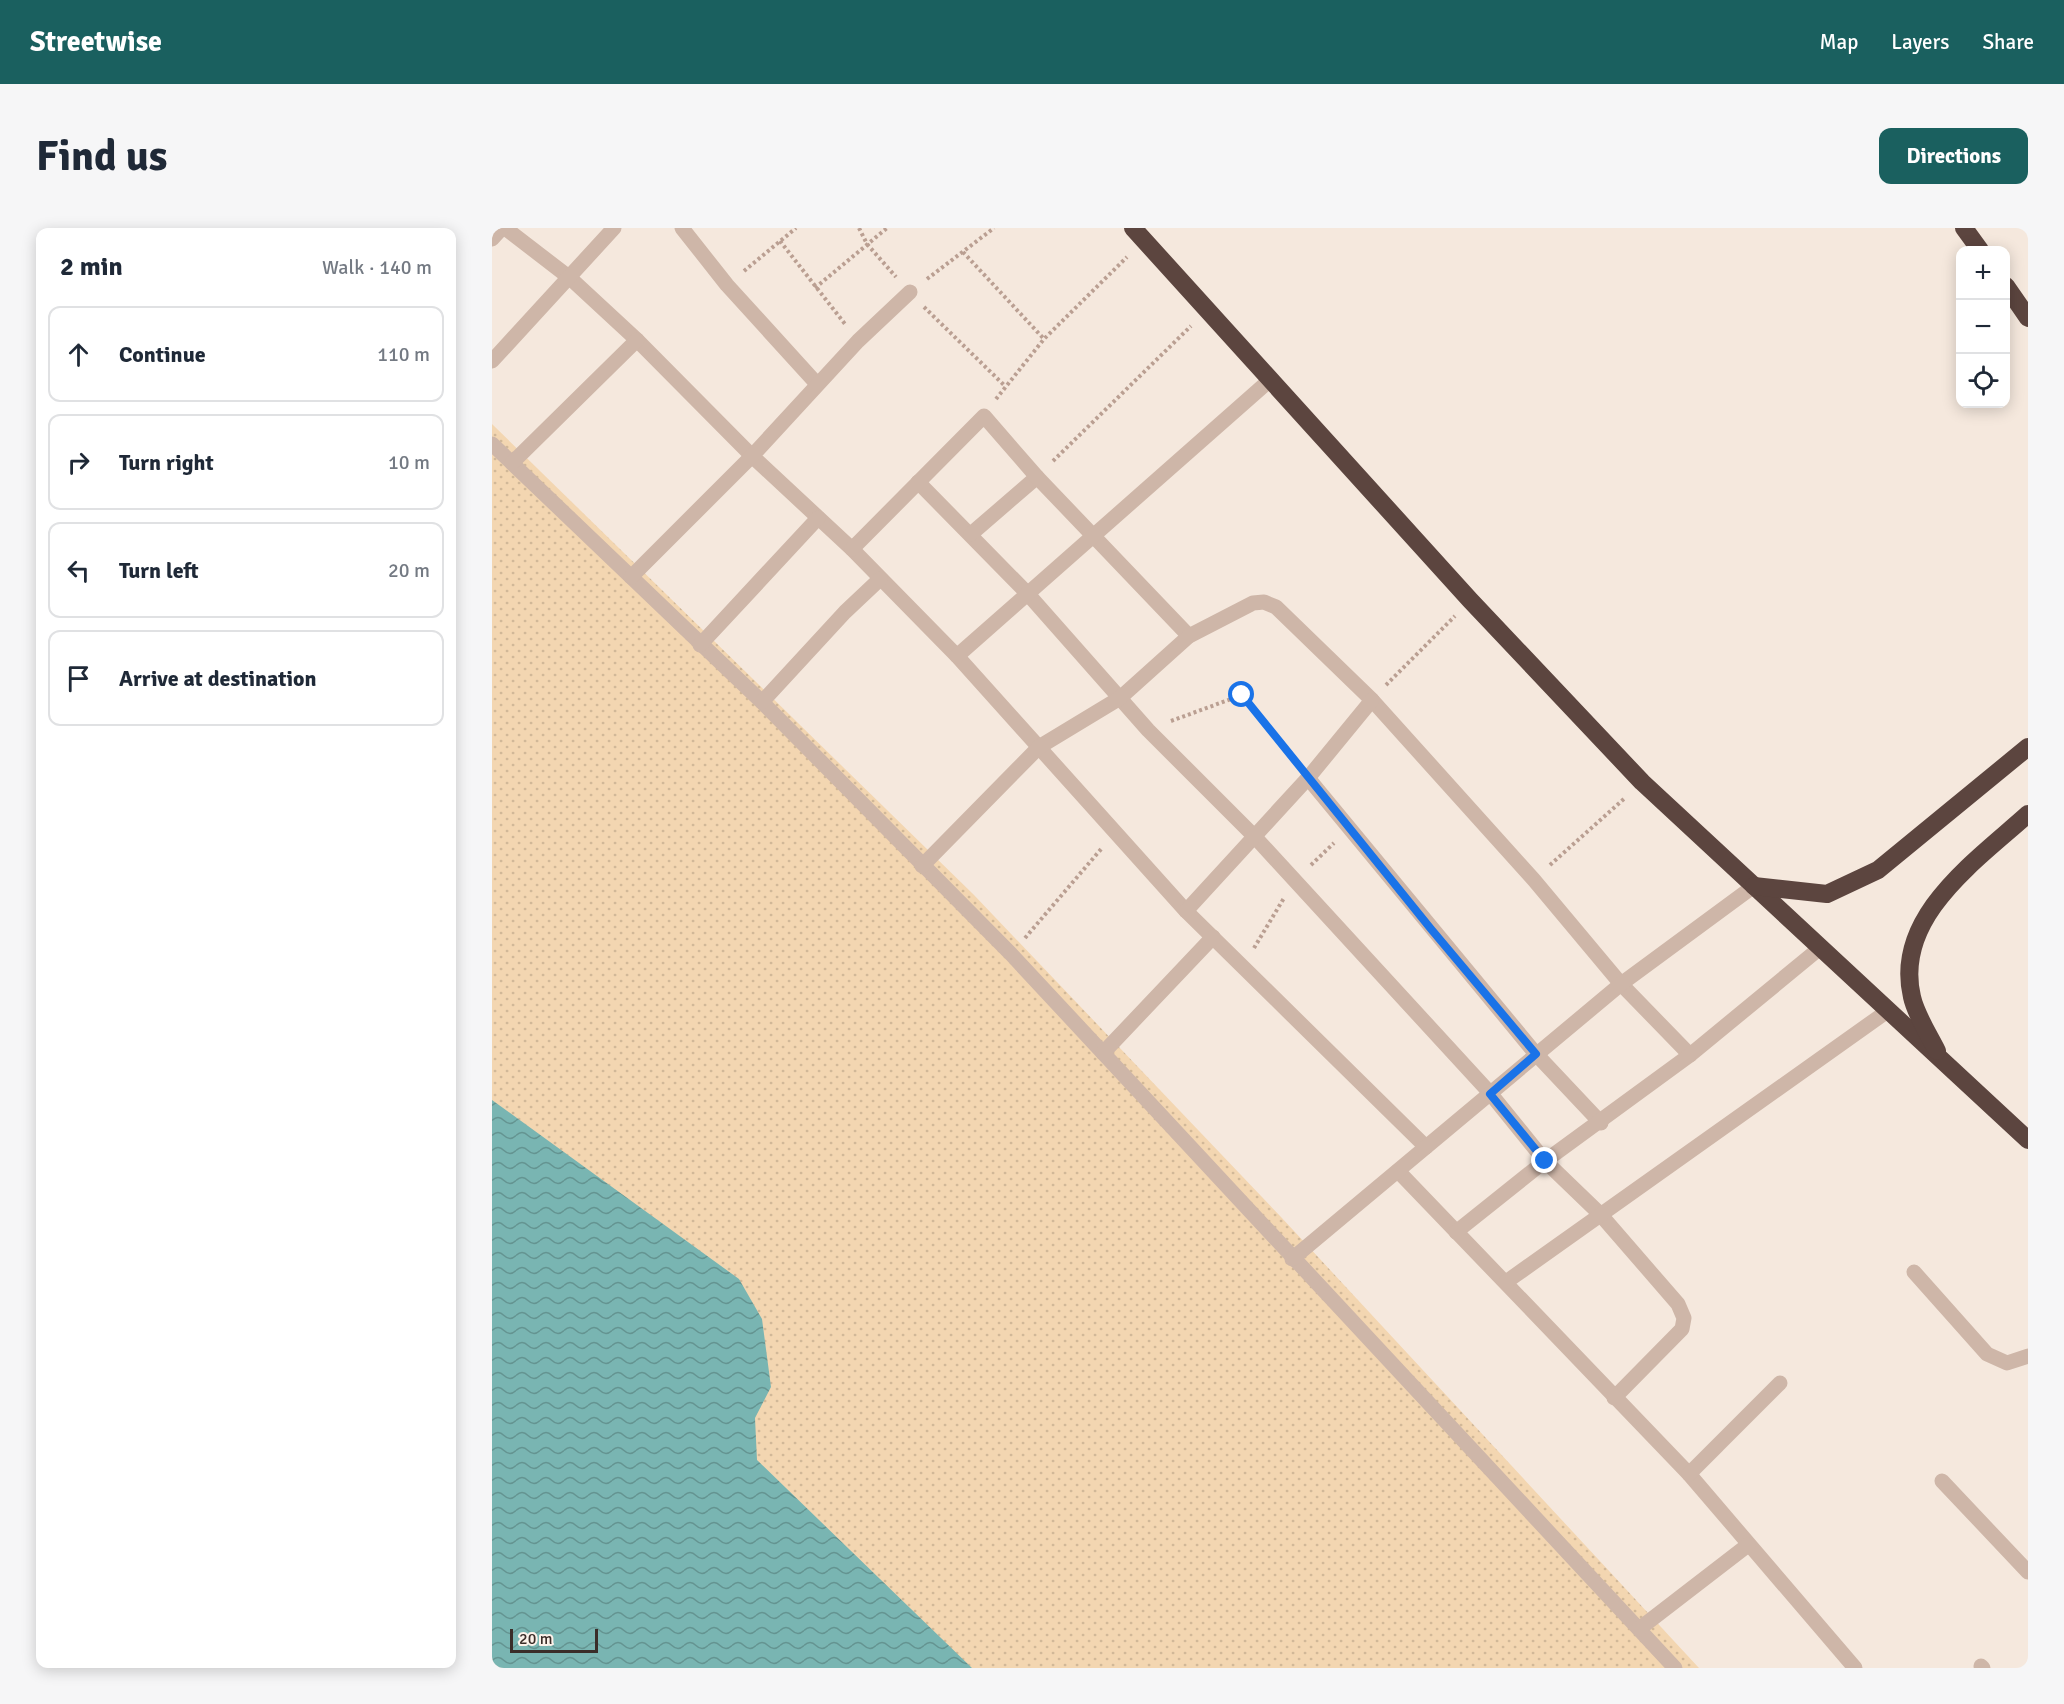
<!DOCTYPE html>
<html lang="en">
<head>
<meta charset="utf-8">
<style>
  body { margin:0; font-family:Signika,sans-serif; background:#f6f6f7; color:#1f2937 }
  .controls { position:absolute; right:18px; top:18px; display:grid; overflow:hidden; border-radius:12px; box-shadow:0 3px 15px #0003 }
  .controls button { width:54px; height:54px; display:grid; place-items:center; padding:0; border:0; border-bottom:2px solid #e0e1e3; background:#fff; color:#1f2937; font:30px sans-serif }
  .scale { position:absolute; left:18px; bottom:15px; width:88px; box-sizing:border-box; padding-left:6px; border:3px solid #3a2d29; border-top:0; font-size:16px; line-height:21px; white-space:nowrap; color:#3a2d29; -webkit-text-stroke:4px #fcf2ea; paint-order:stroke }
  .stop { position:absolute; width:18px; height:18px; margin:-14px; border:4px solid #1a73e8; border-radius:50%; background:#fff }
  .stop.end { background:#1a73e8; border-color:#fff; box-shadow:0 2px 6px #0008 }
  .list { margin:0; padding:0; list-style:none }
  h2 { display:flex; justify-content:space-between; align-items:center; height:78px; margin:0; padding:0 24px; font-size:26px }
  h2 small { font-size:20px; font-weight:400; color:#747a83 }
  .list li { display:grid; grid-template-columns:39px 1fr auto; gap:18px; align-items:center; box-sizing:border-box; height:96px; margin:0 12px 12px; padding:0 12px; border:2px solid #e0e1e3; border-radius:12px }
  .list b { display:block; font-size:22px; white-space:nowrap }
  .list em { font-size:20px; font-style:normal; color:#747a83 }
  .icon { flex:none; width:33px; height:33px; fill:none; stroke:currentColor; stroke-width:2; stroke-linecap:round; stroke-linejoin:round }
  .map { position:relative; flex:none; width:1536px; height:1440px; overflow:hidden; border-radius:12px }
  header { display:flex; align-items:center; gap:36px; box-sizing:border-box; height:84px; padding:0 30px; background:#1a605f; color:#fff }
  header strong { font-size:28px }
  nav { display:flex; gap:33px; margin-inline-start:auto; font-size:21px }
  .intro { display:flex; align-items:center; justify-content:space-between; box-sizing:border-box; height:144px; padding:0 36px }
  h1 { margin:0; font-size:42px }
  .button { padding:15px 27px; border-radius:12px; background:#1a605f; color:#fff; font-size:21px; font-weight:700 }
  main { display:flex; gap:36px; padding:0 36px }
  aside { flex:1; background:#fff; border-radius:12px; box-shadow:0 3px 15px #0003 }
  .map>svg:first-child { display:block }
</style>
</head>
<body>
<header>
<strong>Streetwise</strong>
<nav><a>Map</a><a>Layers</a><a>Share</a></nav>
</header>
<div class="intro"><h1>Find us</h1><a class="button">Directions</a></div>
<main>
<aside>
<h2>2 min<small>Walk · 140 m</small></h2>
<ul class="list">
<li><svg class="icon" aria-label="ahead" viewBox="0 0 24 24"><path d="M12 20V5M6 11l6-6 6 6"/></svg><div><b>Continue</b></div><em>110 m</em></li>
<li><svg class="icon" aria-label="right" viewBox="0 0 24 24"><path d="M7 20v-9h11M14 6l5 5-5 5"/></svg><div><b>Turn right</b></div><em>10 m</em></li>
<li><svg class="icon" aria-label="left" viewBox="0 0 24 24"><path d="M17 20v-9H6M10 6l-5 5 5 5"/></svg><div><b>Turn left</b></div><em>20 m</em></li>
<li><svg class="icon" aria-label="arrive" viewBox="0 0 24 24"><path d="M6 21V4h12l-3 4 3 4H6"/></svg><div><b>Arrive at destination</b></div></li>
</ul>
</aside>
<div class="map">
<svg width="1536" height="1440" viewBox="0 0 1536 1440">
  <defs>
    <pattern id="sand-dots" width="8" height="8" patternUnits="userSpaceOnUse" patternTransform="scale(1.5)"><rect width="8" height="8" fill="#f3d6b1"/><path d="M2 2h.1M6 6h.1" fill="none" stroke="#d1b898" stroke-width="1.8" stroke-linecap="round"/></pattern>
    <pattern id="water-waves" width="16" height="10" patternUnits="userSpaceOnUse" patternTransform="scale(1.5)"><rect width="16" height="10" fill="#79b5b2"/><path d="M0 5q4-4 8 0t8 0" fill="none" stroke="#649491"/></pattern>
  </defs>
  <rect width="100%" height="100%" fill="#f5e8dd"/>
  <path fill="url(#sand-dots)" d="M0,196L482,667L789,989L1207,1440H301L0,1135Z"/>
  <path fill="url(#water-waves)" d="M0,872L247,1051L270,1091L279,1159L263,1190L265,1232L480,1440H0Z"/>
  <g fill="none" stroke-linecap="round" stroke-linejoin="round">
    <g stroke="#ba9f92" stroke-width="4" stroke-dasharray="3 3" stroke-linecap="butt">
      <path d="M367,0L375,16L404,49"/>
      <path d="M288,13L353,96"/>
      <path d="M471,24L552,111"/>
      <path d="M252,43L304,0"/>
      <path d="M435,51L502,0"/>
      <path d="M323,60L395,0"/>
      <path d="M432,79L513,158"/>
      <path d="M504,171L552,111L635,29"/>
      <path d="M561,233L699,98"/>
      <path d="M894,457L963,388"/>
      <path d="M679,493L750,467L802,533"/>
      <path d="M819,637L842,615"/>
      <path d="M1058,637L1133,570"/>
      <path d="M533,710L610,620"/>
      <path d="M762,720L792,670"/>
    </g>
    <g stroke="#ceb6a8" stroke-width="15">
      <path d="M13,0L78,50L145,112L260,228L360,321L465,428L694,683L934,919"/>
      <path d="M190,0L235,57L325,156"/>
      <path d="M0,11L10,0"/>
      <path d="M0,133L122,0"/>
      <path d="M0,216L270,474L519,726L1183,1440"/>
      <path d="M20,235L145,112"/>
      <path d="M426,254L535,365L656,502L762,608L998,865L1053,933L1108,986L1186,1076L1192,1090L1190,1101L1122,1170"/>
      <path d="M479,306L545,249"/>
      <path d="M360,321L492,188L545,249L697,408"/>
      <path d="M139,349L260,228L366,113L418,64"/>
      <path d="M208,417L326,290"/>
      <path d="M465,428L778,152"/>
      <path d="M270,474L353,384L388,351"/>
      <path d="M816,550L1044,826L1109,895"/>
      <path d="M430,638L547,519L628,470L697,408L761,375L772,374L784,379L880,472L1042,652L1129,756L1198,827"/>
      <path d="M694,683L816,550L880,472"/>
      <path d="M611,825L721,709"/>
      <path d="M906,943L1197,1246L1363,1440"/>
      <path d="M964,1004L1053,933L1198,827L1328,720"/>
      <path d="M800,1031L1129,756L1262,658"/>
      <path d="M1422,1044L1495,1126L1515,1135L1536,1128"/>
      <path d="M1014,1054L1397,782"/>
      <path d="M1197,1246L1288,1155"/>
      <path d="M1450,1253L1536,1344"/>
      <path d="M1147,1401L1256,1317"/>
      <path d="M1489,1438L1491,1440"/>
    </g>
    <g stroke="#5c453f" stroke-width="18">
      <path d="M641,0L978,372L1150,554L1536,912"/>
      <path d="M1472,0L1488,22"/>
      <path d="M1514,58L1536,90"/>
      <path d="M1262,658L1335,666L1386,642L1536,519"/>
      <path d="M1445,823C1437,807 1424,787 1420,769C1401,689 1484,633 1536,586"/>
    </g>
  </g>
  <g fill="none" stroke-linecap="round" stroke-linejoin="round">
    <path stroke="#1a73e8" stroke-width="8" d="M750,467L939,701L1044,826L998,866L1053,933"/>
  </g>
</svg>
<div class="controls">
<button>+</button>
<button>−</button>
<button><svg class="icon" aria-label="locate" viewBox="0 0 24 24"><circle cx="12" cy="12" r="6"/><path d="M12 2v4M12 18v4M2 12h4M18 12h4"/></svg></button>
</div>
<div class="scale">20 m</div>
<div class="stop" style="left:750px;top:467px"></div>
<div class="stop end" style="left:1053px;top:933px"></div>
</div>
</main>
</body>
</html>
